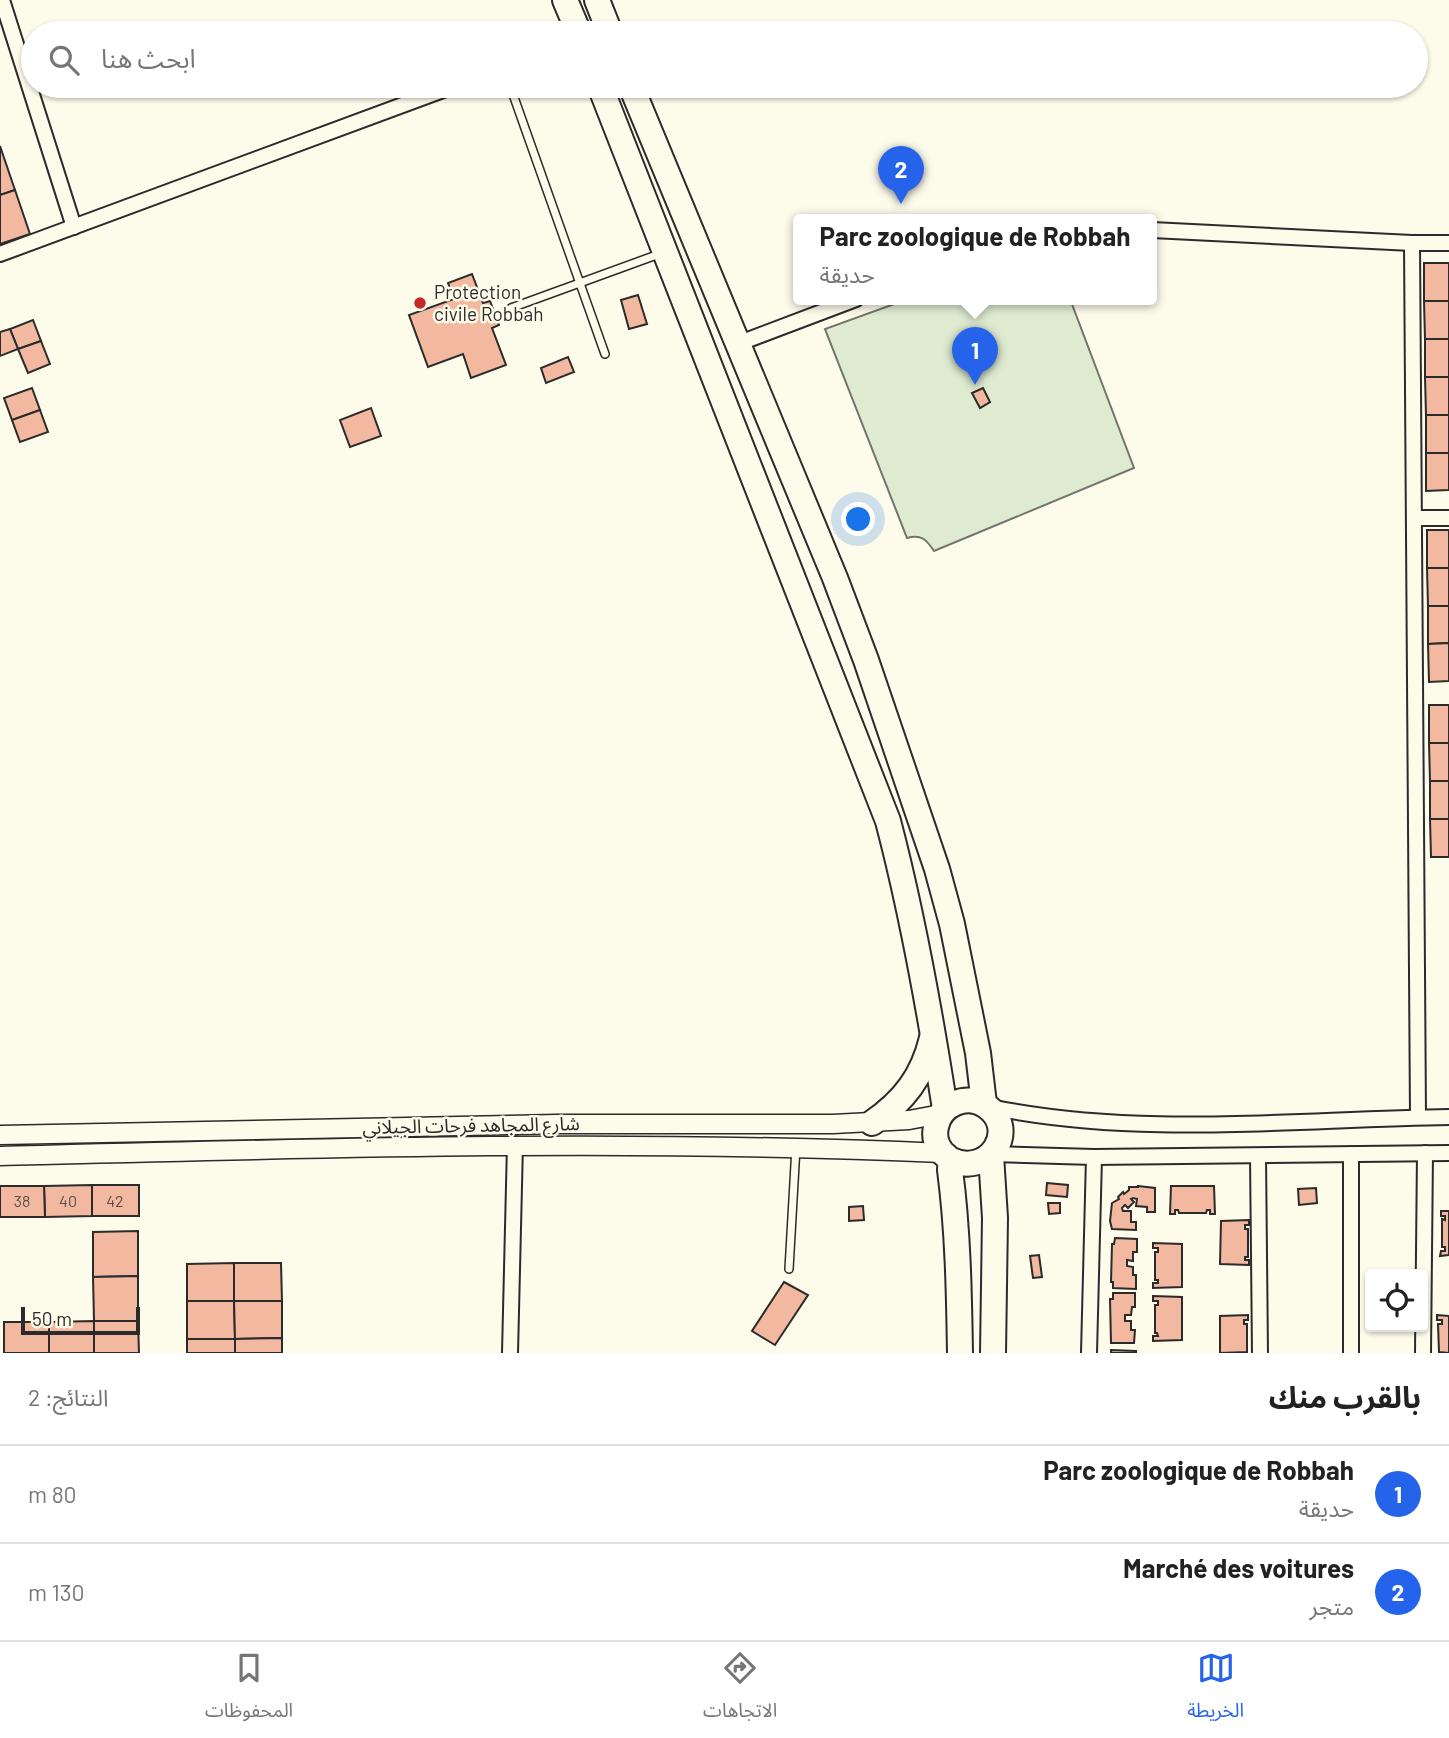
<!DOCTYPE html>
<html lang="ar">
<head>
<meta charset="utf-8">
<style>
  body { margin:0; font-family:Barlow,"Noto Sans Arabic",sans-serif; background:#f2f2f2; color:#222; direction:rtl }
  .controls { position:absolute; right:21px; bottom:21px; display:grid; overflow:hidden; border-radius:7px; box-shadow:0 2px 5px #0004 }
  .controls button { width:63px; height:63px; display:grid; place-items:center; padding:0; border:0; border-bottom:2px solid #e0e0e0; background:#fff; color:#222; font:35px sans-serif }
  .scale { position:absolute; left:21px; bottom:18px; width:119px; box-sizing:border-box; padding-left:7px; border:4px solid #2b2b2b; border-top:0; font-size:19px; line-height:24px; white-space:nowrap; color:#2b2b2b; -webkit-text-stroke:5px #fdfbea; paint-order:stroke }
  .you { position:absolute; left:859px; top:520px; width:24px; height:24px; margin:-18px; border:5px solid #fff; border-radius:50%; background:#1a73e8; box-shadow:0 0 0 10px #1a73e833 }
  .badge { display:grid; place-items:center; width:46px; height:46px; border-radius:50%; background:#2563eb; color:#fff; font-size:23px; font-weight:700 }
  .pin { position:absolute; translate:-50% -58px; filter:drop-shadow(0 2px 4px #0008) }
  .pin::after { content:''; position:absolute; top:37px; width:24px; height:21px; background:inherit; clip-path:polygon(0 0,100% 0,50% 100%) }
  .popup { position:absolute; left:793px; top:214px; width:364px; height:91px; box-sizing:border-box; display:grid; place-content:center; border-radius:7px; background:#fff; filter:drop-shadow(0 2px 5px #0005); font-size:23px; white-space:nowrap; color:#767676 }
  .popup b { font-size:26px; color:#222 }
  .popup::after { content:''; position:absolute; left:50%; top:100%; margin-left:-14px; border:14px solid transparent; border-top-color:#fff }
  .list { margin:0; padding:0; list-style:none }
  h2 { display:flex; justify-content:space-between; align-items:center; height:91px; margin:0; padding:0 28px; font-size:30px }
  h2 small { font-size:23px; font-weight:400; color:#767676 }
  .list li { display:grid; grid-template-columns:46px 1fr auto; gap:21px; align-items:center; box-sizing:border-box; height:98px; padding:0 28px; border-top:2px solid #e0e0e0 }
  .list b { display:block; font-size:26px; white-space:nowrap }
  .list p { margin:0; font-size:23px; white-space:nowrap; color:#767676 }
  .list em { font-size:23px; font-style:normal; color:#767676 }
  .icon { flex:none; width:38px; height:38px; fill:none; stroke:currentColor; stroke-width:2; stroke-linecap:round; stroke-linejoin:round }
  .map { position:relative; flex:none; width:1449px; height:1353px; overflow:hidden; direction:ltr }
  .search { position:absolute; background:#fff; box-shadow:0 2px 5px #0004; left:21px; right:21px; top:21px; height:77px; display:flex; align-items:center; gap:18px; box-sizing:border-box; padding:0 24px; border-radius:38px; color:#767676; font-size:26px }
  .sheet { height:287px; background:#fff }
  nav { display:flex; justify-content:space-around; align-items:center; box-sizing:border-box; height:98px; border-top:2px solid #e0e0e0; background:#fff; font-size:19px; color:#767676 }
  nav a { display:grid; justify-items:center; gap:4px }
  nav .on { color:#2563eb }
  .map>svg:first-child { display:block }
</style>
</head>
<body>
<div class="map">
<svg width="1449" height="1353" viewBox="0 0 1449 1353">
  <rect width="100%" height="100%" fill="#fdfbea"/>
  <path fill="#deebd1" stroke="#74746e" stroke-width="2" d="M908,299H1070L1134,468L934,551C926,539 921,534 907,538L825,329Z"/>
  <g fill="#f2b8a0" stroke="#2b2b2b" stroke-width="2">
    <path d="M0,146L15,190L0,195Z"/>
    <path d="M15,190L30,234L0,244V195Z"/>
    <rect x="1424" y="263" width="25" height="38"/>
    <path d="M472,274L483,303L490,301L499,325L492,328L506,365L471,378L463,354L428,367L409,315L454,299L448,283Z"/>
    <path d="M638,295L647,324L629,329L621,300Z"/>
    <path d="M1424,301H1449V339H1425Z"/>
    <path d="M33,320L41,341L18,349L10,329Z"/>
    <path d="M10,329L18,349L0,356V332Z"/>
    <rect x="1425" y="339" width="24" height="38"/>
    <path d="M41,341L50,364L28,373L18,349Z"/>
    <path d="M568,357L574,372L546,383L541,368Z"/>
    <path d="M1425,377H1449V415H1426Z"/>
    <path d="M32,388L40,410L12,420L4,398Z"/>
    <path d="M983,388L990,402L980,408L972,393Z"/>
    <path d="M371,408L381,436L350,447L340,420Z"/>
    <path d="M40,410L48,432L20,442L12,420Z"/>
    <rect x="1426" y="415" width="23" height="38"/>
    <path d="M1426,453H1449V490L1426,491Z"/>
    <rect x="1427" y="530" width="22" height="38"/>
    <path d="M1427,568H1449V606H1428Z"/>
    <path d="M1428,606H1449V643L1428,644Z"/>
    <path d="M1449,643V681L1429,682L1428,644Z"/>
    <rect x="1429" y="705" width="20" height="38"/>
    <path d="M1429,743H1449V781H1430Z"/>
    <rect x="1430" y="781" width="19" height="38"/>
    <path d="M1430,819H1449V857H1431Z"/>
    <path d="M1047,1183L1068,1185L1067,1197L1046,1195Z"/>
    <rect x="92" y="1185" width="47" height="31"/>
    <path d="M92,1185V1216L45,1217L44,1186Z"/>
    <path d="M0,1186H44L45,1217H0Z"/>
    <path d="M1138,1186L1155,1188V1212H1147V1207L1136,1206L1137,1199L1133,1198L1131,1199L1134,1202L1128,1208L1125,1205L1122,1208L1123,1211H1131V1222H1136V1230L1112,1229L1110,1221L1112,1203L1119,1199L1118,1197L1123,1192L1124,1194L1129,1190V1187H1138Z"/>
    <path d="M1171,1186H1214L1215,1214H1210V1210H1207L1206,1213H1179L1178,1210H1175V1214H1170Z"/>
    <path d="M1316,1188L1317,1203L1299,1205L1298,1189Z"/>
    <path d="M1048,1203H1060V1213L1049,1214Z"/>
    <path d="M863,1206L864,1220L849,1221V1207Z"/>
    <path d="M1441,1211H1449V1255L1440,1256L1441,1251H1445V1247H1442V1219L1445,1220V1216H1441Z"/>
    <path d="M1249,1220V1225H1245V1229H1248V1257H1245V1260H1249V1265L1220,1264L1221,1221Z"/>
    <path d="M138,1231V1276L93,1277V1232Z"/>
    <path d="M1115,1238L1137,1239V1252H1133V1261L1127,1260V1266L1133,1267V1275H1136V1289L1113,1288V1282H1111L1112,1244H1114Z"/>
    <path d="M1153,1243L1182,1244V1287L1153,1288V1283H1158V1280H1155V1252H1158V1248H1153Z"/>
    <path d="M1039,1255L1042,1277L1033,1278L1030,1256Z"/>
    <path d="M234,1263V1301H187V1264Z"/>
    <path d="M234,1263H281L282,1301H234Z"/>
    <path d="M138,1276V1321H94L93,1277Z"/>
    <path d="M784,1282L808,1295L775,1345L752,1331Z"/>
    <path d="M1113,1293H1135V1307H1132L1131,1315H1125V1321H1131V1330H1135L1134,1343H1111L1110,1299H1113Z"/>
    <path d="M1153,1296L1182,1297V1340L1153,1341V1336H1158L1157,1333H1155V1305H1158V1301H1153Z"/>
    <path d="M187,1301H234L235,1339H187Z"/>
    <path d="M234,1301H282V1338L235,1339Z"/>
    <path d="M1248,1315V1320H1244V1324H1247V1352L1220,1353V1316Z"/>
    <path d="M1437,1315L1449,1316V1353L1439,1352L1438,1324H1442V1320H1437Z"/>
    <path d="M94,1321H138L139,1353H94Z"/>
    <path d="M94,1321V1353H49V1322Z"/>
    <rect x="4" y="1322" width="45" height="31"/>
    <path d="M282,1338V1353H235V1339Z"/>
    <rect x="187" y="1339" width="48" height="14"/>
    <path d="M1111,1350L1136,1351V1353H1111Z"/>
  </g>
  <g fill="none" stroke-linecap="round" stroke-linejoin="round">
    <defs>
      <g id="service">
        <path d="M510,86L605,354"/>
        <path d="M511,308L662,253"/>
        <path d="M789,1269L796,1147"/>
      </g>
      <g id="minor">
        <path d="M2,0L74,227"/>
        <path d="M1152,230L1412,243H1449"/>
        <path d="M1412,243L1418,1117"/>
        <path d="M0,254L454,86"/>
        <path d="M737,344L856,299"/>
        <path d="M1414,518H1449"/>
        <path d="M990,1107C1141,1138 1296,1119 1449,1117"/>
        <path d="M993,1154L1094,1157L1449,1153"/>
        <path d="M1351,1154V1353"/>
        <path d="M1258,1156L1260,1353"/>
        <path d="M510,1353L515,1144"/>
        <path d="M1089,1353L1094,1157"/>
        <path d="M1423,1353L1425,1153"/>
      </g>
      <g id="tertiary">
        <path d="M0,1135L557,1124H833L909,1120L941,1114"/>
        <path d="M0,1156C315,1148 627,1139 942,1153"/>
      </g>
      <g id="trunk">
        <path d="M565,0L579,33"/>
        <path d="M597,0L610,33"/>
        <path d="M600,86L888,821C913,916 930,1012 945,1109"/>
        <path d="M631,86L835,578L866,660L937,869L952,924L978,1053L984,1104"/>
        <path d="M872,1123C904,1101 923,1076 932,1038"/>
        <path d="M991,1155L995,1218L993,1353"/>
        <path d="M949,1159C989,1179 1020,1129 986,1106C967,1093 940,1104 936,1127C934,1136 936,1145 942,1152C944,1155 948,1156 949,1160C951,1163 950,1167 950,1170C958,1231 959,1292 960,1353"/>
      </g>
    </defs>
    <use href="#service" stroke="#2b2b2b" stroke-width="10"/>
    <use href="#minor" stroke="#2b2b2b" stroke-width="18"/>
    <use href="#tertiary" stroke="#2b2b2b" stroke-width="21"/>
    <use href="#trunk" stroke="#2b2b2b" stroke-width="28"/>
    <use href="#service" stroke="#fdfbea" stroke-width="7"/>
    <use href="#minor" stroke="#fdfbea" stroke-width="14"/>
    <use href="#tertiary" stroke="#fdfbea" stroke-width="18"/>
    <use href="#trunk" stroke="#fdfbea" stroke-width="24"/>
  </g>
  <circle fill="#c62828" stroke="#fdfbea" stroke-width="2.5" cx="420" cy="303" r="7"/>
  <g text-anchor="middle" stroke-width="5" stroke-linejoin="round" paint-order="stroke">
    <g font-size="16" fill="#5d4e48">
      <text x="22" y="1207">38</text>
      <text x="68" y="1207">40</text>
      <text x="115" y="1207">42</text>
    </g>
    <g font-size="19" fill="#2b2b2b" stroke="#fdfbea" text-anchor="start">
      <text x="434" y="299">Protection<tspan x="434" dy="22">civile Robbah</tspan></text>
    </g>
    <g font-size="19" fill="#2b2b2b" stroke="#fdfbea">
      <text transform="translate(471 1125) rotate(-1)" y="7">شارع المجاهد فرحات الجيلاني</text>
    </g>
  </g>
</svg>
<div class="controls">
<button><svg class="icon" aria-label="locate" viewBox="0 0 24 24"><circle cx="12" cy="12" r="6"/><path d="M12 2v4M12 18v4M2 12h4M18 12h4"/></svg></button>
</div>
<div class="scale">50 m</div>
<div class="you"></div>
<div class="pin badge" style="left:975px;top:385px">1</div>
<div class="popup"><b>Parc zoologique de Robbah</b>حديقة</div>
<div class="pin badge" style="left:901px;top:204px">2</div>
<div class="search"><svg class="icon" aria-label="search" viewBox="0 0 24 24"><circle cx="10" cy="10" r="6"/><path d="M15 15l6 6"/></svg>ابحث هنا</div>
</div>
<section class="sheet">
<h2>بالقرب منك<small>النتائج: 2</small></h2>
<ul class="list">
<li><span class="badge">1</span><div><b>Parc zoologique de Robbah</b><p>حديقة</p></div><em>80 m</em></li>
<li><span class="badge">2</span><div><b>Marché des voitures</b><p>متجر</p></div><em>130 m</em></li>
</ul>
</section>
<nav>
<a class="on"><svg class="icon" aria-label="map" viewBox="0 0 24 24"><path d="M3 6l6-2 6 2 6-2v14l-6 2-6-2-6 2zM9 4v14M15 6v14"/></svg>الخريطة</a>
<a><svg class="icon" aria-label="directions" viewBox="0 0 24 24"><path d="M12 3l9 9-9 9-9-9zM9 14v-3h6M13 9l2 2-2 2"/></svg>الاتجاهات</a>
<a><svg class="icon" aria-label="saved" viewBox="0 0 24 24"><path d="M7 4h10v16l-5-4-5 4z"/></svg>المحفوظات</a>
</nav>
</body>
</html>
